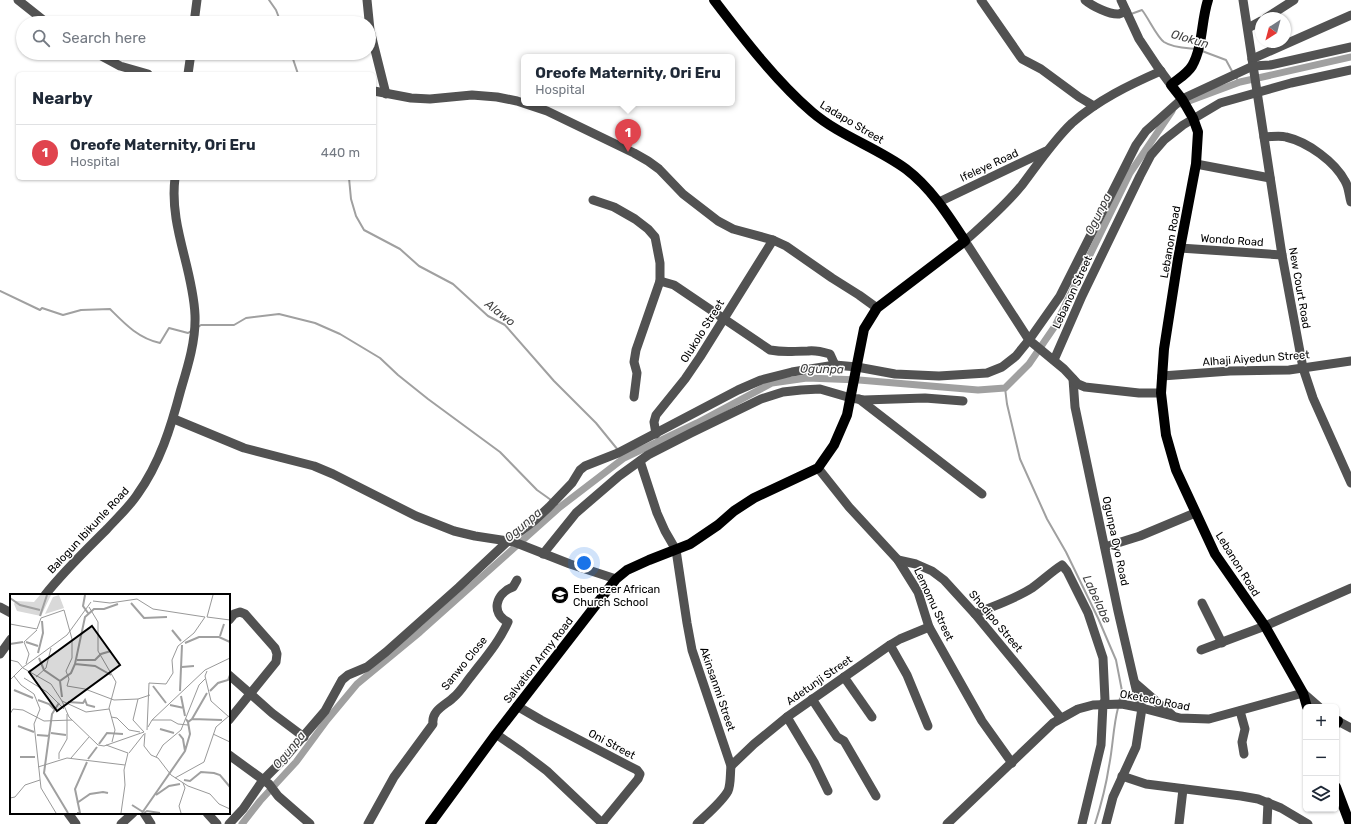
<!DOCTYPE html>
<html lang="en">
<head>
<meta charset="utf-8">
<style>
  body { margin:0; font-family:Rubik,sans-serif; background:#f6f6f7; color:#1f2937 }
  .controls { position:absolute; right:12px; bottom:12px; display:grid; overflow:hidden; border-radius:6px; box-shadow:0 1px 3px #0004 }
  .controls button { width:36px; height:36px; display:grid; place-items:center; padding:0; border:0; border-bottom:1px solid #e0e1e3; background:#fff; color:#1f2937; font:20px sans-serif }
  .compass { position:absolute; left:1255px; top:12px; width:36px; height:36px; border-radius:50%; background:#fff; box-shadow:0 1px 3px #0004; rotate:216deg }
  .you { position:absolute; left:584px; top:563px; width:14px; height:14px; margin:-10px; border:3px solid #fff; border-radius:50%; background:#1a73e8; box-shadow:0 0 0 6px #1a73e833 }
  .badge { display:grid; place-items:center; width:26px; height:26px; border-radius:50%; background:#2563eb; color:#fff; font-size:13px; font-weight:700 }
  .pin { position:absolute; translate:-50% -33px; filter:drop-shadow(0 1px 2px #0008) }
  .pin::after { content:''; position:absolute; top:21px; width:14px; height:12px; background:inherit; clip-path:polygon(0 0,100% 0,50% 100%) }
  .popup { position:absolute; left:521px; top:54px; width:214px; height:52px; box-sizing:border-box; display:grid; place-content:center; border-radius:6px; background:#fff; filter:drop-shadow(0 1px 3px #0005); font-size:13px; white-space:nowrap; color:#747a83 }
  .popup b { font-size:15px; color:#1f2937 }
  .popup::after { content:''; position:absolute; left:50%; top:100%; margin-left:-8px; border:8px solid transparent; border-top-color:#fff }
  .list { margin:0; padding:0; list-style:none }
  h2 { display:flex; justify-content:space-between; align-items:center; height:52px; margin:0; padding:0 16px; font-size:17px }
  h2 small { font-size:13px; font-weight:400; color:#747a83 }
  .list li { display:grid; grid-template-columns:26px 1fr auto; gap:12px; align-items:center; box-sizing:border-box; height:56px; padding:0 16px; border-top:1px solid #e0e1e3 }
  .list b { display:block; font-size:15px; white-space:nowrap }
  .list p { margin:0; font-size:13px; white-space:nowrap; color:#747a83 }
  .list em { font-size:13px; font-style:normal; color:#747a83 }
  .icon { flex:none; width:22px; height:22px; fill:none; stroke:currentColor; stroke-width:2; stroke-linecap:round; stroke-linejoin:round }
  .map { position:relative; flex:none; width:1351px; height:824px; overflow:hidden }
  .search { position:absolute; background:#fff; box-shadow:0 1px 3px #0004; left:16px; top:16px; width:360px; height:44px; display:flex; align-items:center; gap:10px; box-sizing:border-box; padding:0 14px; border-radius:22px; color:#747a83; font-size:15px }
  .panel { position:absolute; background:#fff; box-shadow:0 1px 3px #0004; left:16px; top:72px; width:360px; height:108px; border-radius:6px }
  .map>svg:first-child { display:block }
</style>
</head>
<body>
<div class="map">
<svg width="1351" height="824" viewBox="0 0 1351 824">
  <rect width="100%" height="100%" fill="#fff"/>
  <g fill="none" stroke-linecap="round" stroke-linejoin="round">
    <g stroke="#a0a0a0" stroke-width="2">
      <path d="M269,0L276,10L281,23"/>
      <path d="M1131,14L1142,10C1149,19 1157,37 1164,42C1173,48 1187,48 1196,49"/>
      <path d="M1202,51L1226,60L1233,73"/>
      <path d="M291,53L298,74"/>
      <path d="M1236,78L1240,82"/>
      <path d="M349,178L351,199L356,216L364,230L400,249L419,266L453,284L488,316L505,325L554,381L596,423L618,450"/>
      <path d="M0,291L40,310L42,308L63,315L81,310L110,309C125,324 138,338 160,343L169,328L188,333L191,331"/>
      <path d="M198,327L201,325H234L246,318L279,314L315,323L340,334L380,358L398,375L428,399L500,452L537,490L551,500"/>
      <path d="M1005,388L1007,404L1020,459L1047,519L1066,552L1098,618L1116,660L1122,691L1119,702"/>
      <path d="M556,504L560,507"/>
      <path d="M1095,824C1101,805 1106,786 1109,766C1113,747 1113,727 1118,708"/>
    </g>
    <g stroke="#a0a0a0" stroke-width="7">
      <path d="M1181,104L1240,82L1351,57"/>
      <path d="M242,824L260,801L296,762L327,720L357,684L420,632L560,507L624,458L697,423L772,383L807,378L859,380L978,390L1005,388L1029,364L1055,326L1130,173L1172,111"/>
    </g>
    <g stroke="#525252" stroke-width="9">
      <path d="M18,0L47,23"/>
      <path d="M367,0L370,30L386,94"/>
      <path d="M981,0L1022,59L1041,69L1079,97L1094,106"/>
      <path d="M1085,0C1092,6 1110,15 1119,14C1122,13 1124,12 1126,11"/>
      <path d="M1121,0L1139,39L1157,66L1171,85"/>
      <path d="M1243,0L1282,255L1303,368L1313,398L1351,483"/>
      <path d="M1266,18L1294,0"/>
      <path d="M194,23L197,0"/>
      <path d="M1248,28L1261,21"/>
      <path d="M96,53L120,66L148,74"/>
      <path d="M1252,59L1351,15"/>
      <path d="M188,74L191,53"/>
      <path d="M374,91L411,98L430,99L472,95L497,97L517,101L547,111L634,153L648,161L659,169L683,194L718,221L733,229L773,240L786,246L832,278L859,295L877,308"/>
      <path d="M1264,137C1271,137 1279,135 1286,137C1308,142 1335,162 1345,181C1349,187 1349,196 1351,202"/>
      <path d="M1196,164L1270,178"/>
      <path d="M593,200L614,207L635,219L648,229L655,237L660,263V281L636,350L634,362L637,373L634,397"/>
      <path d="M939,202L1046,151"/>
      <path d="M1180,248L1282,255"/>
      <path d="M660,281L674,285L770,350C786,353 792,351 808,351C815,350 823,352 830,354L835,365"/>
      <path d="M1054,360L1082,296L1140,176L1151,155L1164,140L1183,125L1220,103L1291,83L1351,70"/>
      <path d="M1162,376L1230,371L1289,370L1351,361"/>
      <path d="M1073,379L1075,407L1118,611L1136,689L1142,708L1136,747L1113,797L1106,824"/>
      <path d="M1161,393H1139L1085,387L1078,384L1064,369L1029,340L965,241C985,223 1005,206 1022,185C1038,164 1053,141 1072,123C1098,100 1129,85 1161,71"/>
      <path d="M859,399L982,494"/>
      <path d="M174,419L244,448L314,466L333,474L416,516L454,531L475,536L514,542L570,564L616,579"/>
      <path d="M656,434L654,422L656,415L685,379L700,357L773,240"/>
      <path d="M640,461L657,513L665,531L676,550L687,623L692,650L731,766C730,774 731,784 728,791C722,802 706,815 697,824"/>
      <path d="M818,468L849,507L898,560L918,592L929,627L982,721L1012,763"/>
      <path d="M1105,547L1140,536L1195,513"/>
      <path d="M543,554L576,513L619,476L648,455L691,433L761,399L783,392L801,390L820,389L851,398L864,400L925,398L963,401"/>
      <path d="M898,560L916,564L932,571L944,580L975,614L1061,718"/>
      <path d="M45,595C64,571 86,550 107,529C117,518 129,507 137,495C160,463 171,427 181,389C188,366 196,340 195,315C193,268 169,226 175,178"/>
      <path d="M1202,603L1222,643"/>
      <path d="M0,607L11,613"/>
      <path d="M975,614C993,606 1015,599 1032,588C1042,581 1051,572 1062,565L1067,571L1088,613L1103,658L1105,700L1103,704L1101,745L1082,824"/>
      <path d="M229,620L234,614L240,612L245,614L275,648L277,654L276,662L229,720"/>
      <path d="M890,645L907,675L928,726"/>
      <path d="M1201,650L1265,626L1351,588"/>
      <path d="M0,654L11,639"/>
      <path d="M229,675L272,713L304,737"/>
      <path d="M844,677L872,717"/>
      <path d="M1135,683L1172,715"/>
      <path d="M812,699L837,737L844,741L876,796"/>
      <path d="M517,706L541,720L629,766L637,770L640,774L638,779L602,823"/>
      <path d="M1240,711L1245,729L1242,742L1244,754"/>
      <path d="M787,717L814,762L828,791"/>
      <path d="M1336,720L1351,728"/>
      <path d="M496,734L522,752L547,771L603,824"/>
      <path d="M229,755L269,784L278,796L310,824"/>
      <path d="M731,766L754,744L787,717L890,645L900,639L929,627"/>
      <path d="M1122,776L1146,784L1241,796L1258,799L1281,808L1308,824"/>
      <path d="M68,813L76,824"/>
      <path d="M144,813L151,824"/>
      <path d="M207,813L217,824"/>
      <path d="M121,824L133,813"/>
      <path d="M229,824L243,809L263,780L282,761L325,711L342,680L348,675L367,667L386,652L459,587L508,541L534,521L549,507L572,483L580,470L585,466L618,453L738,390L761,380L792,372L835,365L857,367L895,374L939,376L987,373L1002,367L1016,356L1029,340L1060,296L1136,145L1146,131L1182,99L1253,66L1270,65L1351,47"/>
      <path d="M368,824L394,777L433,724C431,710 446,705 454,697C461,691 466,682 472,675C485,658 499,642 508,622C490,613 496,593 513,587L517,580"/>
      <path d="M947,824L1053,723L1078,709L1093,705L1122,704L1142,708L1180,718L1209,719L1303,693L1319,707"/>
      <path d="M1179,824L1183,789"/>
      <path d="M1267,824L1268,802"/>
    </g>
    <g stroke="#000" stroke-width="10">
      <path d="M1208,0C1201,21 1203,47 1192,66C1187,74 1178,79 1171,85L1182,99L1193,118L1198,132L1196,164L1178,259L1164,349L1161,393L1166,435L1176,470L1215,554L1265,626L1303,693L1307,707"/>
      <path d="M1336,724L1338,721"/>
      <path d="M1336,787L1350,824"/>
      <path d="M430,824L496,734L616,579L627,570L649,560L690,544L718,525L734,511L754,498L818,468L834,445L847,415L864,329L877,308L965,241C948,215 931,188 906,169C876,147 840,136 812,112C776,81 743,38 714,0"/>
    </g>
  </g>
  <defs>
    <symbol id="school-disc" viewBox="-11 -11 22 22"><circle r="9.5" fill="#000" stroke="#fff"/><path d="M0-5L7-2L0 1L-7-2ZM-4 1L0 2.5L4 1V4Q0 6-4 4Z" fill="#fff"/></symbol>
  </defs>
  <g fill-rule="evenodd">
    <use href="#school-disc" x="550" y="585" width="20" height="20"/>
  </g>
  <g text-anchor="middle" stroke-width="3" stroke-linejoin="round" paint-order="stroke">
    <g font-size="11" fill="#000" stroke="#fff">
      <text transform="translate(852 122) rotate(31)" y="4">Ladapo Street</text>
      <text transform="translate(989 165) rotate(-25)" y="4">Ifeleye Road</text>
      <text transform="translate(1232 240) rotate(4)" y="4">Wondo Road</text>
      <text transform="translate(1170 242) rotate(-80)" y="4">Lebanon Road</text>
      <text transform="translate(1300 288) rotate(80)" y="4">New Court Road</text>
      <text transform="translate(1072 292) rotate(-65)" y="4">Lebanon Street</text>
      <text transform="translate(702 331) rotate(-58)" y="4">Olukolo Street</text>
      <text transform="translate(1256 358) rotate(-4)" y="4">Alhaji Aiyedun Street</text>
      <text transform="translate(88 530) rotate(-47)" y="4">Balogun Ibikunle Road</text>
      <text transform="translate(1116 541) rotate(78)" y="4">Ogunpa Oyo Road</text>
      <text transform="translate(1238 564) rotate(58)" y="4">Lebanon Road</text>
      <text transform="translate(934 604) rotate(65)" y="4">Lemomu Street</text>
      <text transform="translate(996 621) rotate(50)" y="4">Shodipo Street</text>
      <text transform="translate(538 660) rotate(-52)" y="4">Salvation Army Road</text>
      <text transform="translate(464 663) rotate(-51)" y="4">Sanwo Close</text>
      <text transform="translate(819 680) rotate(-35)" y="4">Adetunji Street</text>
      <text transform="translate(718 689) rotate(71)" y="4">Akinsanmi Street</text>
      <text transform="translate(1155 700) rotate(11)" y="4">Oketedo Road</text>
      <text transform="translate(612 744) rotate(28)" y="4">Oni Street</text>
    </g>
    <g font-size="11" fill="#000" stroke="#fff" text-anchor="start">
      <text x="573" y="593">Ebenezer African<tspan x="573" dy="13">Church School</tspan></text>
    </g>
    <g font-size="12" font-style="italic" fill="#414141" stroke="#fff">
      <text transform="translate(1190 39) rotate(16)" y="4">Olokun</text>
      <text transform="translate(1098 214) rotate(-64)" y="4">Ogunpa</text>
      <text transform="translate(500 313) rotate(38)" y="4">Alawo</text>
      <text transform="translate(822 369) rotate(1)" y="4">Ogunpa</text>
      <text transform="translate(523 525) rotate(-41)" y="4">Ogunpa</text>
      <text transform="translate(1097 599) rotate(65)" y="4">Labelabe</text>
      <text transform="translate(289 750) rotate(-51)" y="4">Ogunpa</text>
    </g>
  </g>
  <g transform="translate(10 594)">
    <rect width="220" height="220" fill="#fff"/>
    <path d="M30,1H41L31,22L7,17L4,10L6,7L24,8ZM49,1L54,14L35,20L43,3Z" fill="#d9d9d9"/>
    <path fill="none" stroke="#a0a0a0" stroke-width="2" d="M75,1L73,12L78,19M0,4L10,11L30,16M121,9L134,24L157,23M30,22L37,1M162,36L171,47M210,42L214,30M16,48L28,52M175,49L189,43H209L220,48M0,50L13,48M28,59L33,39L32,27M29,64L34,76L50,87M67,66H85L91,60L101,57M65,70L85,72L101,81M172,73L184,72M143,92L156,109M4,96L23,104M170,97L172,51M200,97L208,89L218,86L220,81M171,102L175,122M52,103L50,87L61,79L65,70L75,23L84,15H94L108,10M28,106L39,110L44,115M58,108L73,109L75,106L77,111L85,113M49,109L42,120L34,179L58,219M160,111L174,114M176,125L178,128L182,125L197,99M182,125L212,126M8,132L24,138M150,135L164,139M41,139L56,141M169,140L173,145L175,157M27,141L40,142M89,150L97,139L113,140M10,163H25M78,165L87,153M174,186L180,187L191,178L204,179L210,181L220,193M146,201L159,192L170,190M67,209L80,200L93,198L98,199M122,211L133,218M67,219H70L65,195L77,168M132,219L175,157L180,140L178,128M134,219L137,217L150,219"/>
    <path fill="none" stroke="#999" stroke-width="1" d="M83,7L100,9L127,5L143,15L195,23M79,13L88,28V57L106,88L99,114L105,136L102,148M197,23L220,26M197,23L203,1M0,30L27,35M27,35L31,24L54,16L62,45V64L56,77L59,85L57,92L75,95L104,106L128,105L140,101M0,66L8,68L13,74M16,70L19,60L14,48L27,36M13,74L41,90L52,107L59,123L88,151L94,152L134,138M197,77L195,82L201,107L219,123M4,82L11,91L24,100L30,115L24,130L31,194L46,219M26,83L36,74L41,54M14,84L37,98L54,115M0,86L12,74L57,41L81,8M128,105L123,126L134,138M52,107L76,118L99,115M0,120L3,115L13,116L34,127L62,126M101,123L107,124L119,136L130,138M142,126H161L168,130L178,131M138,133L142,126L195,76L220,64M137,136L139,89L156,90L163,79L162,66L168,52L184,39L195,23M135,139L134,152L141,161L148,164L161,181L178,192L200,200L209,210L220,215M203,140L220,148M96,151L118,159M119,159L134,140M146,163L153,151L171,136L189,91L195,85M61,164L79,143M49,165V159L57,145V120M28,173L57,164L115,171M165,184L194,168L206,133L220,121M0,204L5,203L15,191L30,186M111,219L115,191L114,176L118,159M171,219L169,212L175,194L173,189"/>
    <path fill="#000" fill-opacity="0.15" stroke="#000" stroke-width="2" d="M82,32L110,71L47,117L19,78Z"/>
    <rect width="220" height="220" fill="none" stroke="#000" stroke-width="2"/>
  </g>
</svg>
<div class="controls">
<button>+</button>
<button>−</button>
<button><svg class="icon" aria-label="layers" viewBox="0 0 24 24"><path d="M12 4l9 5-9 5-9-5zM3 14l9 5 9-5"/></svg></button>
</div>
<svg class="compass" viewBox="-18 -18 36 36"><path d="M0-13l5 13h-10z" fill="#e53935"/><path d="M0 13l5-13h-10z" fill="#747a83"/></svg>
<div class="you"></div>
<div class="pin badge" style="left:628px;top:152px;background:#e0444e">1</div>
<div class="popup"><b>Oreofe Maternity, Ori Eru</b>Hospital</div>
<div class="search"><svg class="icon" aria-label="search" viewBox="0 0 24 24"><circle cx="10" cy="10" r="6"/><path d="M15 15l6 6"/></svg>Search here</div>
<section class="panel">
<h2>Nearby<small></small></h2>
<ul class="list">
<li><span class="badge" style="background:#e0444e">1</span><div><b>Oreofe Maternity, Ori Eru</b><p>Hospital</p></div><em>440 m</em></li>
</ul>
</section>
</div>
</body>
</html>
